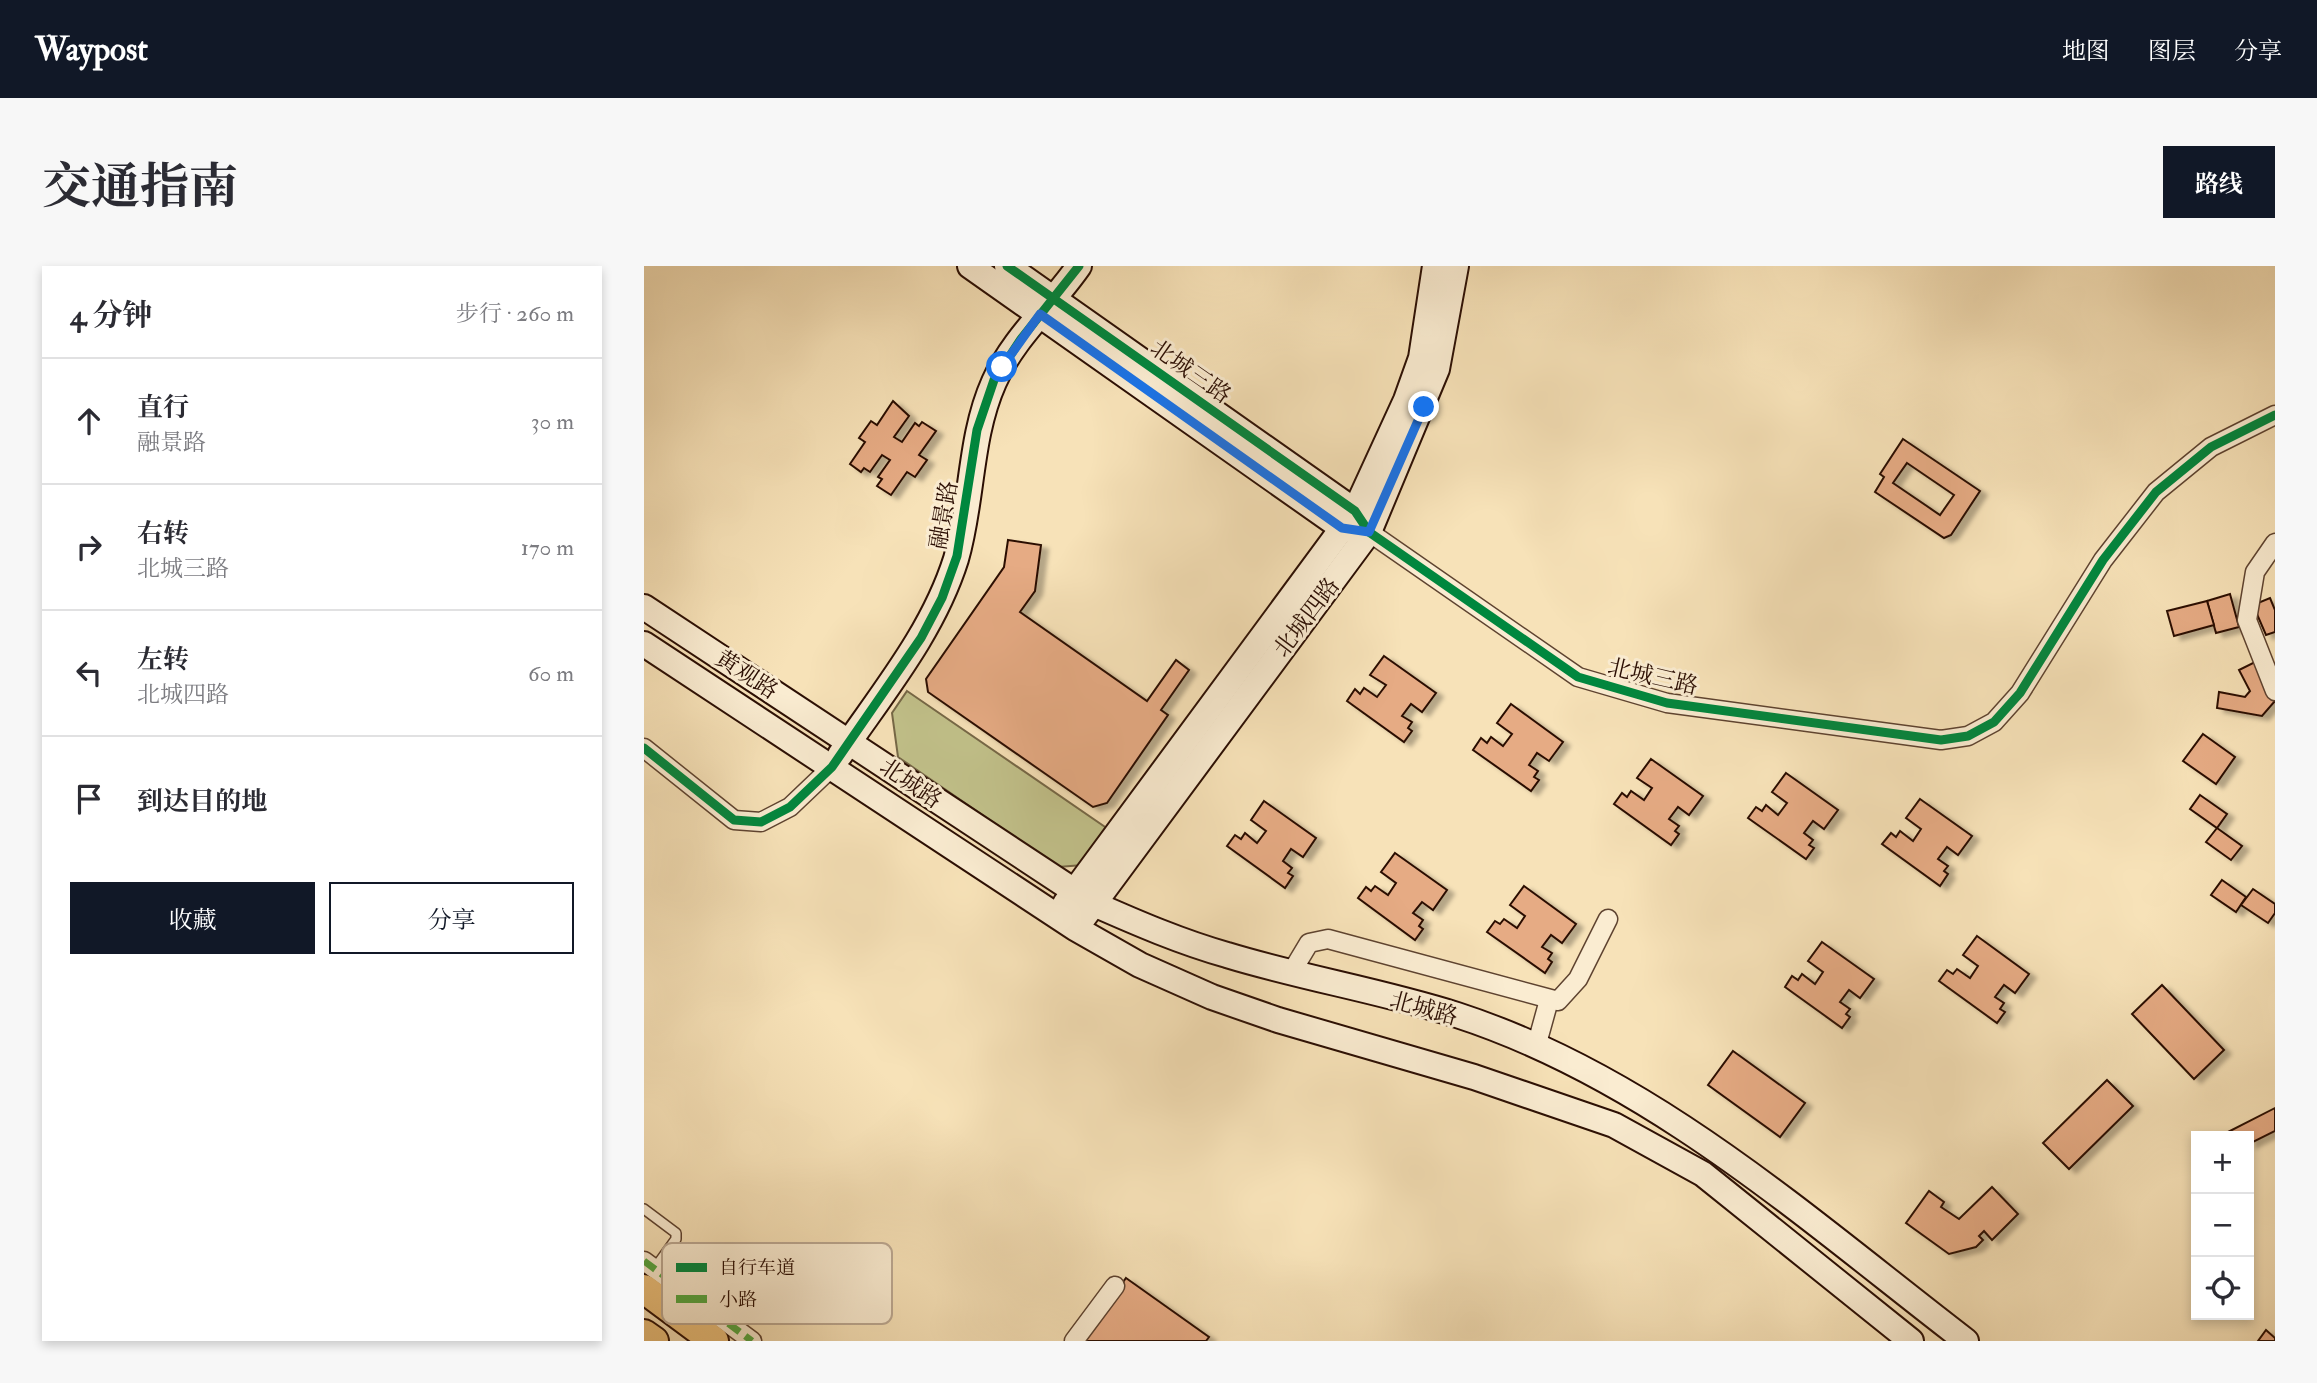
<!DOCTYPE html>
<html lang="zh">
<head>
<meta charset="utf-8">
<style>
  body { margin:0; font-family:"IM FELL Double Pica","Noto Serif SC",serif; background:#f7f7f7; color:#2b2b33 }
  .controls { position:absolute; right:21px; bottom:21px; display:grid; overflow:hidden; border-radius:0px; box-shadow:0 4px 10px #0003 }
  .controls button { width:63px; height:63px; display:grid; place-items:center; padding:0; border:0; border-bottom:2px solid #e1e1e2; background:#fff; color:#2b2b33; font:35px sans-serif }
  .stop { position:absolute; width:21px; height:21px; margin:-16px; border:5px solid #1a73e8; border-radius:50%; background:#fff }
  .stop.end { background:#1a73e8; border-color:#fff; box-shadow:0 2px 7px #0008 }
  .list { margin:0; padding:0; list-style:none }
  h2 { display:flex; justify-content:space-between; align-items:center; height:91px; margin:0; padding:0 28px; font-size:30px }
  h2 small { font-size:23px; font-weight:400; color:#7c7c81 }
  .list li { display:grid; grid-template-columns:46px 1fr auto; gap:21px; align-items:center; box-sizing:border-box; height:126px; padding:0 28px; border-top:2px solid #e1e1e2 }
  .list b { display:block; font-size:26px; white-space:nowrap }
  .list p { margin:0; font-size:23px; white-space:nowrap; color:#7c7c81 }
  .list em { font-size:23px; font-style:normal; color:#7c7c81 }
  .actions { display:flex; gap:14px; padding:21px 28px }
  .actions a { flex:1; padding:16px 0; border:2px solid #111827; border-radius:0px; text-align:center; font-size:24px; color:#111827 }
  .actions .main { background:#111827; color:#fff }
  .icon { flex:none; width:38px; height:38px; fill:none; stroke:currentColor; stroke-width:2; stroke-linecap:round; stroke-linejoin:round }
  .map { position:relative; flex:none; width:1631px; height:1075px; overflow:hidden; border-radius:0px }
  header { display:flex; align-items:center; gap:42px; box-sizing:border-box; height:98px; padding:0 35px; background:#111827; color:#fff }
  header strong { font-size:33px }
  nav { display:flex; gap:38px; margin-inline-start:auto; font-size:24px }
  .intro { display:flex; align-items:center; justify-content:space-between; box-sizing:border-box; height:168px; padding:0 42px }
  h1 { margin:0; font-size:49px }
  .button { padding:18px 32px; border-radius:0px; background:#111827; color:#fff; font-size:24px; font-weight:700 }
  main { display:flex; gap:42px; padding:0 42px }
  aside { flex:1; background:#fff; border-radius:0px; box-shadow:0 4px 10px #0003 }
  .map>svg:first-child { display:block }
</style>
</head>
<body>
<header>
<strong>Waypost</strong>
<nav><a>地图</a><a>图层</a><a>分享</a></nav>
</header>
<div class="intro"><h1>交通指南</h1><a class="button">路线</a></div>
<main>
<aside>
<h2>4 分钟<small>步行 · 260 m</small></h2>
<ul class="list">
<li><svg class="icon" aria-label="ahead" viewBox="0 0 24 24"><path d="M12 20V5M6 11l6-6 6 6"/></svg><div><b>直行</b><p>融景路</p></div><em>30 m</em></li>
<li><svg class="icon" aria-label="right" viewBox="0 0 24 24"><path d="M7 20v-9h11M14 6l5 5-5 5"/></svg><div><b>右转</b><p>北城三路</p></div><em>170 m</em></li>
<li><svg class="icon" aria-label="left" viewBox="0 0 24 24"><path d="M17 20v-9H6M10 6l-5 5 5 5"/></svg><div><b>左转</b><p>北城四路</p></div><em>60 m</em></li>
<li><svg class="icon" aria-label="arrive" viewBox="0 0 24 24"><path d="M6 21V4h12l-3 4 3 4H6"/></svg><div><b>到达目的地</b></div></li>
</ul>
<div class="actions"><a class="main">收藏</a><a>分享</a></div>
</aside>
<div class="map">
<svg width="1631" height="1075" viewBox="0 0 1631 1075">
  <defs>
    <filter id="shadow"><feDropShadow dx="7" dy="4" stdDeviation="2" flood-color="#0004"/></filter>
  </defs>
  <rect width="100%" height="100%" fill="#f7e2b8"/>
  <filter id="stains"><feTurbulence type="fractalNoise" baseFrequency=".00286" numOctaves="4"/><feColorMatrix values="0 0 0 0 .2 0 0 0 0 .09 0 0 0 0 .02 0 0 0 .5 -.17"/></filter>
  <radialGradient id="worn" r=".72"><stop offset=".6" stop-color="#630" stop-opacity="0"/><stop offset="1" stop-color="#630" stop-opacity=".3"/></radialGradient>
  <path fill="#c2c28b" stroke="#766847" stroke-width="2" d="M263,425L464,563L439,599L414,601L254,491L248,447Z"/>
  <g fill="#e6ab84" stroke="#2b0e03" stroke-width="2" fill-rule="evenodd" filter="url(#shadow)">
    <path d="M249,135L265,150L250,171L258,176L271,157L275,160L278,156L292,165L275,189L283,194L271,211L263,206L247,229L233,220L238,213L234,211L246,194L238,189L226,206L220,202L217,206L206,198L221,176L215,172L227,155L233,159Z"/>
    <path d="M1259,173L1336,225L1307,269L1300,272L1231,226L1240,211L1236,208ZM1263,197L1310,229L1296,249L1249,217Z"/>
    <path d="M364,274L397,279L391,325L376,346L503,435L532,394L545,404L517,444L524,449L463,537L449,541L284,426L282,413L360,301Z"/>
    <path d="M1586,328L1595,361L1572,367L1563,335Z"/>
    <path d="M1626,332L1631,344V366L1622,369L1609,339Z"/>
    <path d="M1563,335L1570,359L1530,370L1523,345Z"/>
    <path d="M740,390L792,427L778,446L767,438L758,450L768,456L764,462L768,465L760,476L703,435L711,423L716,428L720,422L733,431L742,419L726,409Z"/>
    <path d="M1611,396L1631,435L1618,450L1573,442L1575,426L1601,431L1606,425L1595,404Z"/>
    <path d="M867,438L919,476L905,495L893,487L885,499L894,505L890,511L895,514L887,525L829,484L837,472L843,477L847,471L859,480L868,468L853,457Z"/>
    <path d="M1559,468L1591,491L1572,518L1539,495Z"/>
    <path d="M1007,493L1059,530L1045,549L1034,541L1025,553L1035,560L1031,565L1035,568L1027,579L970,538L978,527L983,531L987,525L1000,534L1008,522L993,512Z"/>
    <path d="M1142,507L1194,544L1180,563L1169,555L1160,567L1169,574L1165,579L1170,582L1162,593L1104,552L1112,541L1118,545L1122,539L1134,549L1143,537L1128,526Z"/>
    <path d="M1556,529L1583,548L1573,562L1546,543Z"/>
    <path d="M1276,533L1328,570L1314,589L1303,581L1294,593L1304,600L1300,605L1304,608L1296,620L1238,578L1247,567L1252,571L1256,565L1269,575L1277,563L1262,552Z"/>
    <path d="M620,535L672,572L659,591L647,583L639,595L648,602L644,607L649,610L641,622L583,580L591,569L597,573L601,567L613,577L622,565L607,554Z"/>
    <path d="M1573,562L1598,580L1587,594L1562,576Z"/>
    <path d="M751,587L803,624L789,644L778,636L769,647L779,654L775,660L779,663L771,674L714,632L722,621L727,625L731,620L744,629L752,617L737,606Z"/>
    <path d="M1578,614L1602,631L1592,646L1567,629Z"/>
    <path d="M880,620L932,658L918,677L907,669L898,681L908,687L904,693L908,696L901,707L843,666L851,655L856,658L860,653L873,662L881,650L866,639Z"/>
    <path d="M1609,623L1631,638V647L1624,657L1597,639Z"/>
    <path d="M1333,670L1385,708L1371,727L1360,719L1351,731L1360,737L1356,743L1361,746L1353,757L1295,715L1303,704L1309,708L1313,703L1326,712L1334,700L1319,689Z"/>
    <path d="M1178,676L1230,713L1216,732L1205,724L1196,736L1206,743L1202,748L1206,751L1198,762L1141,721L1148,710L1154,714L1158,708L1171,718L1179,706L1164,695Z"/>
    <path d="M1518,719L1580,784L1550,813L1488,748Z"/>
    <path d="M1089,785L1161,837L1136,871L1064,819Z"/>
    <path d="M1463,814L1489,840L1425,903L1399,877Z"/>
    <path d="M1631,842V865L1605,878V870H1581L1580,868Z"/>
    <path d="M1348,921L1374,948L1348,974L1340,965L1335,970L1339,974L1332,981L1305,988L1262,957L1285,925L1300,936L1297,941L1315,953Z"/>
    <path d="M482,1012L565,1071L562,1075H437Z"/>
    <path d="M1622,1064L1631,1072V1075H1614Z"/>
  </g>
  <g fill="none" stroke-linecap="round" stroke-linejoin="round">
    <defs>
      <path id="lane" d="M0,943L32,967V973L9,1005"/>
      <g id="street">
        <path d="M725,266L934,411L1023,437L1297,474L1324,470L1350,456L1376,427L1459,294L1512,226L1567,181L1631,149"/>
        <path d="M1631,277L1611,306L1603,354L1631,425"/>
        <path d="M0,482L90,554L117,556L146,541L188,501"/>
        <path d="M647,707L665,677L684,673L914,735L934,713L964,653"/>
        <path d="M892,781L905,734"/>
        <path d="M0,995L108,1075"/>
        <path d="M430,1075L471,1020"/>
      </g>
      <g id="secondary">
        <path d="M326,0L698,262L714,265"/>
        <path d="M363,0L711,245L719,257"/>
        <path d="M0,341L450,638C493,657 537,676 583,689C658,712 738,725 813,749C1007,812 1163,953 1322,1075"/>
        <path d="M0,378L431,662L496,699L568,731L634,754L830,811L970,859L1059,908L1267,1075"/>
        <path d="M196,489C239,426 289,366 312,293C329,235 325,172 350,116C369,72 408,39 435,0"/>
        <path d="M421,638L711,245L762,134L777,92L791,0"/>
        <path d="M440,651L725,266L793,103L812,0"/>
      </g>
      <g id="primary">
        <path d="M0,1023L70,1075"/>
        <path d="M0,1068L10,1075"/>
      </g>
    </defs>
    <use href="#lane" stroke="#5e4330" stroke-width="12"/>
    <use href="#street" stroke="#5e4330" stroke-width="21"/>
    <use href="#secondary" stroke="#2b0e03" stroke-width="28"/>
    <use href="#primary" stroke="#2b0e03" stroke-width="32"/>
    <use href="#lane" stroke="#faecd1" stroke-width="9"/>
    <use href="#street" stroke="#faecd1" stroke-width="18"/>
    <use href="#secondary" stroke="#faecd1" stroke-width="24"/>
    <use href="#primary" stroke="#ecc17c" stroke-width="28"/>
    <path stroke="#54a840" stroke-width="7" stroke-dasharray="14 7" stroke-linecap="butt" d="M0,995L108,1075"/>
    <defs>
      <g id="cycleway">
        <path d="M363,0L711,245L725,266L934,411L1023,437L1297,474L1324,470L1350,456L1376,427L1459,294L1512,226L1567,181L1631,149"/>
        <path d="M0,482L90,554L117,556L146,541L188,501L277,372L298,332L313,290L333,164L350,114L377,73L435,0"/>
      </g>
    </defs>
    <use href="#cycleway" stroke="#faecd1" stroke-width="13"/>
    <use href="#cycleway" stroke="#00873e" stroke-width="9"/>
  </g>
  <g fill="none" stroke-linecap="round" stroke-linejoin="round">
    <path stroke="#1a73e8" stroke-width="9" d="M358,101L396,48L698,262L725,266L780,141"/>
  </g>
  <g text-anchor="middle" stroke-width="6" stroke-linejoin="round" paint-order="stroke">
    <g font-size="23" fill="#2b0e03" stroke="#faecd1">
      <text transform="translate(547 105) rotate(35)" y="8">北城三路</text>
      <text transform="translate(299 249) rotate(-80)" y="8">融景路</text>
      <text transform="translate(662 351) rotate(-53)" y="8">北城四路</text>
      <text transform="translate(103 408) rotate(33)" y="8">黄观路</text>
      <text transform="translate(1009 410) rotate(13)" y="8">北城三路</text>
      <text transform="translate(267 517) rotate(34)" y="8">北城路</text>
      <text transform="translate(780 742) rotate(15)" y="8">北城路</text>
    </g>
  </g>
  <rect x="18" y="977" width="230" height="81" rx="10" fill="#faecd1" stroke="#bca993" stroke-width="2"/>
  <rect x="32" y="997" width="31" height="9" fill="#00873e"/>
  <rect x="32" y="1029" width="31" height="8" fill="#54a840"/>
  <g font-size="19" fill="#2b0e03">
    <text x="75" y="1008">自行车道</text>
    <text x="75" y="1040">小路</text>
  </g>
  <rect width="100%" height="100%" filter="url(#stains)"/>
  <rect width="100%" height="100%" fill="url(#worn)"/>
</svg>
<div class="controls">
<button>+</button>
<button>−</button>
<button><svg class="icon" aria-label="locate" viewBox="0 0 24 24"><circle cx="12" cy="12" r="6"/><path d="M12 2v4M12 18v4M2 12h4M18 12h4"/></svg></button>
</div>
<div class="stop" style="left:358px;top:101px"></div>
<div class="stop end" style="left:780px;top:141px"></div>
</div>
</main>
</body>
</html>
